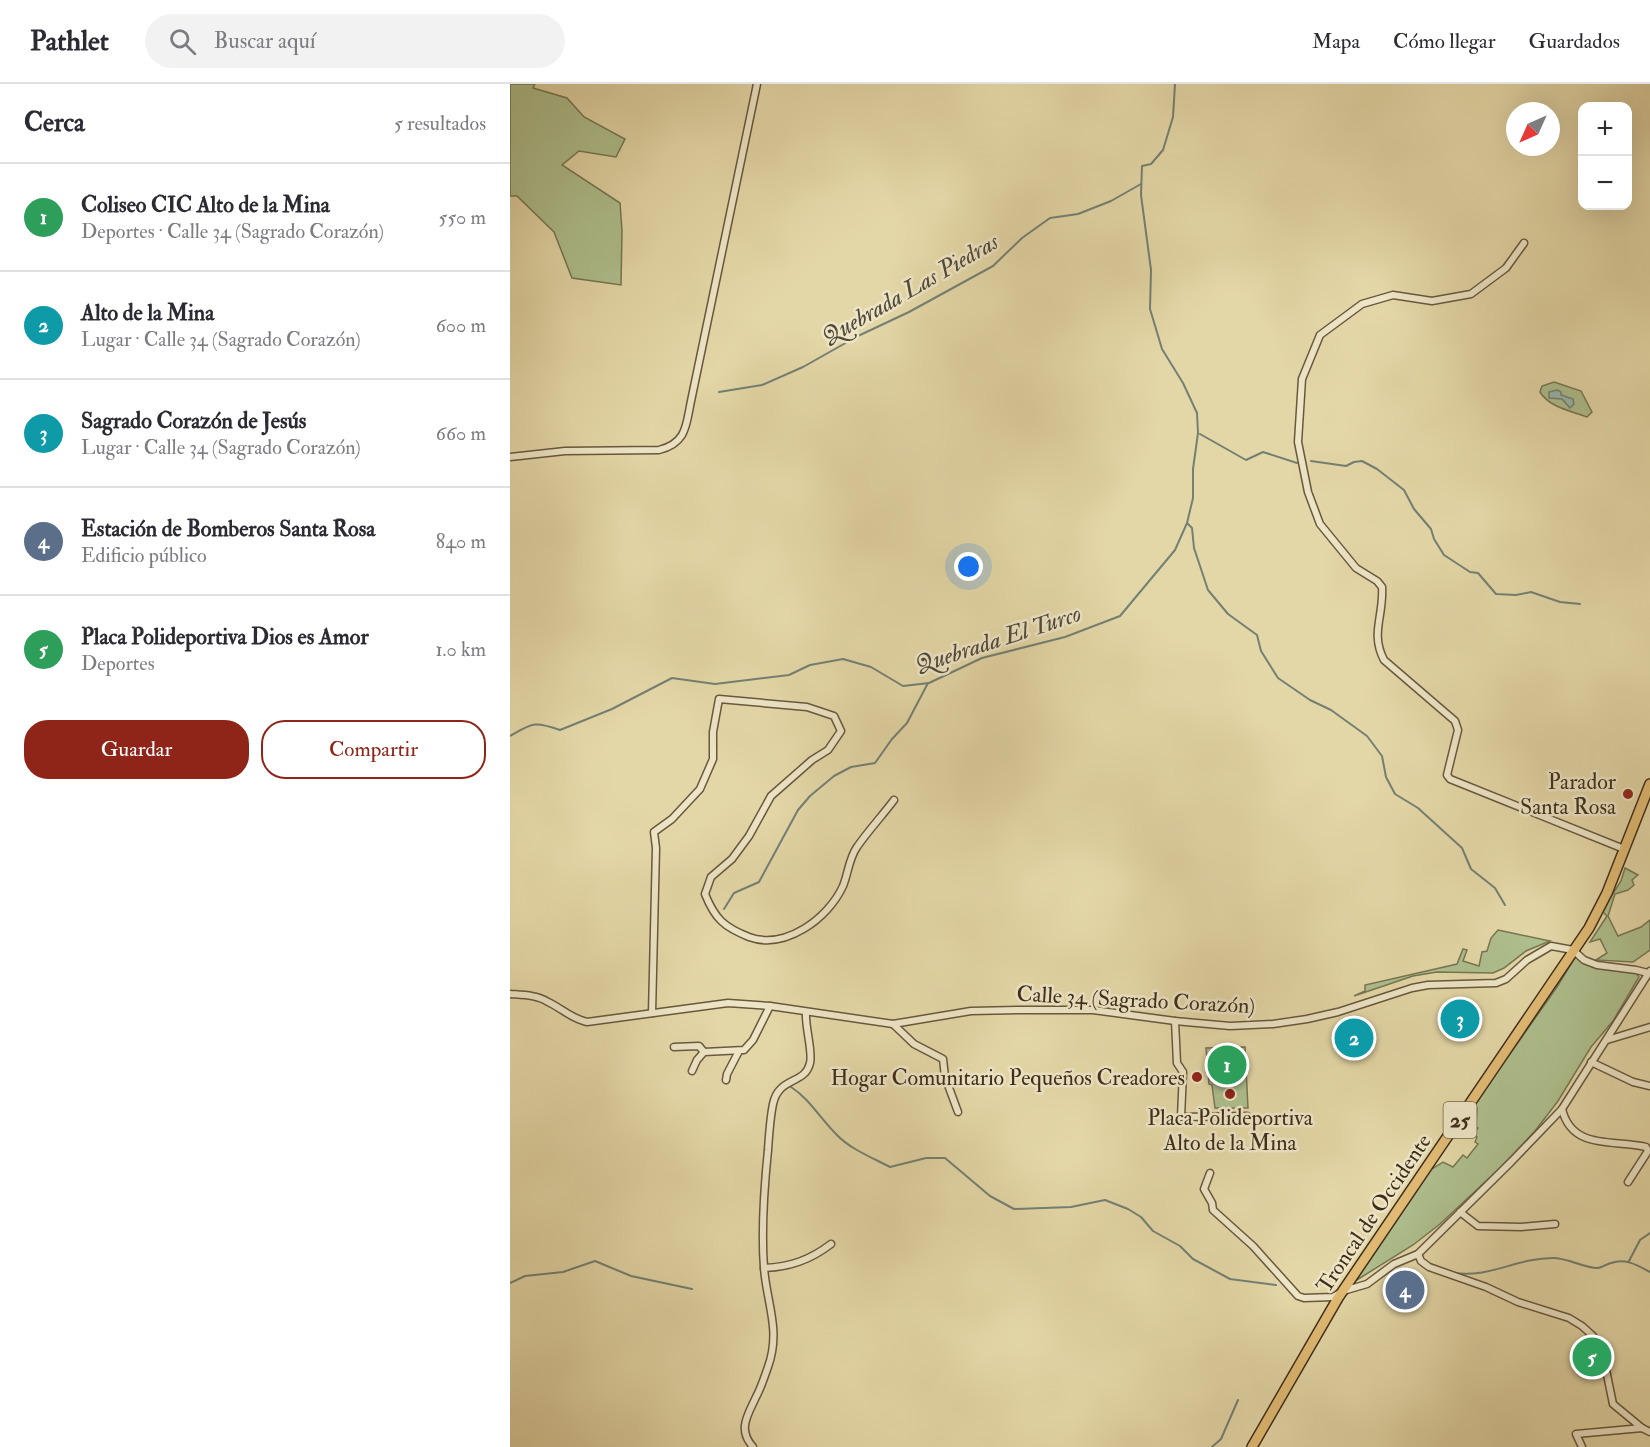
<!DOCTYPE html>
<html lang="es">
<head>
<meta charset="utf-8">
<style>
  body { margin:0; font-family:"IM FELL Double Pica",serif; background:#f2f2f3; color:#2b2b33 }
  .controls { position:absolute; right:18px; top:18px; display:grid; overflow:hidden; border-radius:12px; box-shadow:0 6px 24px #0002 }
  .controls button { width:54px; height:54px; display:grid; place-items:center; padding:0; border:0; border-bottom:2px solid #e1e1e2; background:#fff; color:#2b2b33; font:30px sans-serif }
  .compass { position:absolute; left:996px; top:18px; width:54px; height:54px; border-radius:50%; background:#fff; box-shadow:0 6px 24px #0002; rotate:225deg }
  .you { position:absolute; left:459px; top:483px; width:21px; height:21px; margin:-15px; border:4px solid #fff; border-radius:50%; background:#1a73e8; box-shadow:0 0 0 9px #1a73e833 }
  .badge { display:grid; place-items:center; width:39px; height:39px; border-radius:50%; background:#8f2418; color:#fff; font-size:20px; font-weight:700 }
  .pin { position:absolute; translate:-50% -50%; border:3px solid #fff; box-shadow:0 2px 6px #0006 }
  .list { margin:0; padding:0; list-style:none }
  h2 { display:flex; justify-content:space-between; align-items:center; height:78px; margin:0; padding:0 24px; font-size:26px }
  h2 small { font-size:20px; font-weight:400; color:#7c7c81 }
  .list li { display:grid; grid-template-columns:39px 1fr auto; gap:18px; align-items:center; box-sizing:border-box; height:108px; padding:0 24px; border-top:2px solid #e1e1e2 }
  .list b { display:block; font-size:22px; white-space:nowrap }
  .list p { margin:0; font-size:20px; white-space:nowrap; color:#7c7c81 }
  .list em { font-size:20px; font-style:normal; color:#7c7c81 }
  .actions { display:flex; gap:12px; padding:18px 24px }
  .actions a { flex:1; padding:14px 0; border:2px solid #8f2418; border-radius:24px; text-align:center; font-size:21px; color:#8f2418 }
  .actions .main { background:#8f2418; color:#fff }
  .icon { flex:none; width:33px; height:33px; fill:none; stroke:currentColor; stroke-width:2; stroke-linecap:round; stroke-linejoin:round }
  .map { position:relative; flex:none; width:1140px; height:1363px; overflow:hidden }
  header { display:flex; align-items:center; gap:36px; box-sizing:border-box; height:84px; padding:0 30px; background:#fff; border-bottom:2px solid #e1e1e2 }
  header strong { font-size:28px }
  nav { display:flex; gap:33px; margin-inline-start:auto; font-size:21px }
  .search { width:420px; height:54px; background:#f2f2f3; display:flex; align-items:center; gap:15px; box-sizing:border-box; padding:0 21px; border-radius:33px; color:#7c7c81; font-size:22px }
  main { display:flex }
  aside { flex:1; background:#fff }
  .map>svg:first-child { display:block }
</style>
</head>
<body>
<header>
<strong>Pathlet</strong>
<div class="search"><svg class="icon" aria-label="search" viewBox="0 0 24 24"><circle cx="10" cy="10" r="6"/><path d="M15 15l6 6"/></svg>Buscar aquí</div>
<nav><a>Mapa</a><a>Cómo llegar</a><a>Guardados</a></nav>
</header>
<main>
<aside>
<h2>Cerca<small>5 resultados</small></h2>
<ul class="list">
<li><span class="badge" style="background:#2e9e5b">1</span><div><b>Coliseo CIC Alto de la Mina</b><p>Deportes · Calle 34 (Sagrado Corazón)</p></div><em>550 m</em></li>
<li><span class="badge" style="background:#0f9aa8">2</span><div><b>Alto de la Mina</b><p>Lugar · Calle 34 (Sagrado Corazón)</p></div><em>600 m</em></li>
<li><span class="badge" style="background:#0f9aa8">3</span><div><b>Sagrado Corazón de Jesús</b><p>Lugar · Calle 34 (Sagrado Corazón)</p></div><em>660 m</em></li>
<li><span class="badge" style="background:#5c6f8a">4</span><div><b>Estación de Bomberos Santa Rosa</b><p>Edificio público</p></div><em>840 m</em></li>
<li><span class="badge" style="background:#2e9e5b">5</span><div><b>Placa Polideportiva Dios es Amor</b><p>Deportes</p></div><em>1.0 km</em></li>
</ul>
<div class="actions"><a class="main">Guardar</a><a>Compartir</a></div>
</aside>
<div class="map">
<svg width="1140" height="1363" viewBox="0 0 1140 1363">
  <rect width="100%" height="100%" fill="#e4d7a7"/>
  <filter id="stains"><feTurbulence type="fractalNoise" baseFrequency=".00333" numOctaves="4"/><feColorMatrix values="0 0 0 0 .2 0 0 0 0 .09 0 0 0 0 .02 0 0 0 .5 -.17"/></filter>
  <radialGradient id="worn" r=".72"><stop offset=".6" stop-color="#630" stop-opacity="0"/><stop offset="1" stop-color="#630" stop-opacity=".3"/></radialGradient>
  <g fill="#aebf8d" stroke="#767654" stroke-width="1.5">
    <path d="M0,0H25L23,4L57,14L74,33L115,55L106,73L69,67L52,81L110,119L112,147L111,201L62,194L44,148L7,112H0Z"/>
    <path d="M1044,298L1071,307L1082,328L1077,333C1061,327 1039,323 1030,308L1032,302Z"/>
    <path d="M1115,784L1128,791L1122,796L1124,801L1118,806L1105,810L1098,832L1108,852L1131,843L1140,836V866L1123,878L1086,876L1097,869L1090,855L1080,858L1097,832L1092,827L1111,797Z"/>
    <path d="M988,846L1040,857L1016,867L994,884L983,889L927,888L903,892L844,912L855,907V901L947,880L953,865L957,866L953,877L969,882L972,868L977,867L981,854Z"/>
    <path d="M1067,870L1074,876L1125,888L1129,893L1103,937L1081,963L1048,1017L1025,1047L990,1084L930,1140L903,1161L842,1199L920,1086L933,1078L943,1083L953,1071L957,1074L968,1060L965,1058L967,1053L963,1050L968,1044L966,1043L967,1024L964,1021L1047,903Z"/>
    <path d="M735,963L738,1024H705L702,1001L699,1000L696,964Z"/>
    <path d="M1084,1256L1095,1285L1080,1291L1070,1261Z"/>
  </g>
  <path fill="#97b8af" stroke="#738074" stroke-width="1.5" d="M1047,306L1051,308V311L1063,315L1064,320L1060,324L1052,315L1039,314V308Z"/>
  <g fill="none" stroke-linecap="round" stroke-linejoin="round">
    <g stroke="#738074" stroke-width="2">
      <path d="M209,308L252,301L293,283L348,252L399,228L483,182L512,154L540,134L568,130L601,117L631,100"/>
      <path d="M690,350L736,376L753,368L787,379"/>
      <path d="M801,377L836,382L844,378L852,377L867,385L894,406L904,425L921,445L924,455L934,471L960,488L968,489L986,510L1006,511L1021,508L1050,518L1070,520"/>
      <path d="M677,439L682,444L684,464L698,506L718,530L747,551L751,567L768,594L800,616L821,626L857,652L872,672L876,693L885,710L908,724L952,764L961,785L985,804L995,821"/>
      <path d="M0,652C23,639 24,637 50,646L102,625L162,594L205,600L279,591L300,581L333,575L361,583L393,602L419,599L472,574L555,553L610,532L665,466L677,439L683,414V385L688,349L687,329L673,299L652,265L640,225L641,186L631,111L632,82L641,80L653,66L663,33L665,0"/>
      <path d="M214,825L224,809L249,798L288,726L300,712L324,692L341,683L365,679L382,655L397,639L418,599"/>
      <path d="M281,1003C300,1015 311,1036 327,1051C340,1065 363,1074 380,1083L416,1074H435L480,1112L504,1125L561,1123L595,1116L618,1125L631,1133L643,1147L670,1162L683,1175L720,1195L766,1201"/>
      <path d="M914,1177L925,1182"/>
      <path d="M1119,1177L1130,1156L1140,1149"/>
      <path d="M944,1189C981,1194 1006,1174 1043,1174C1058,1174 1077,1185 1088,1184C1093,1183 1097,1180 1101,1179C1116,1174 1127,1181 1140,1188"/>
      <path d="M0,1199L15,1192L53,1188L85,1177L121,1192L182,1205"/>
      <path d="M805,1203L819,1195L827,1196"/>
      <path d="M702,1363L711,1355L728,1316"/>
    </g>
    <defs>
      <g id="street">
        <path d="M1014,159L996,184L961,210L922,217L883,211L852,220L810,251L792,295L788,358L798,408L810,440L846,484L867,497L872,503C874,532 860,549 874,576L945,637L948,646L937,691L940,695L1114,765"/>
        <path d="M0,373L55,367L149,366C177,359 176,341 181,317L247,0"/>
        <path d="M0,910C13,911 27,911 38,918C53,925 60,934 77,938L218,919L260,922L383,940L461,927L508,926H583L665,937L720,942L763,940L797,935L828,928L902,904L918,901L986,899L996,895L1017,876L1041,862L1063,866L1074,876L1087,881L1126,886L1138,889"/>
        <path d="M142,929L146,764L144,748L162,735L190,705L203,675V648L209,615L297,623L324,632L331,647L318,666L302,676L261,712L239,752L222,775L201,793L195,810C205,835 214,843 239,853C275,866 318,835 333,802C338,790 339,774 347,763C358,747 372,732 384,716"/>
        <path d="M665,937L667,979L673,988L671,1033L737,1032"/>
        <path d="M383,940L404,960L433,975L435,993L448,1028"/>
        <path d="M1097,956L1140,943"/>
        <path d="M164,963L189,962L194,968"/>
        <path d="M1081,978L1123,998L1140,1002"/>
        <path d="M182,987L187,976L194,968L234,966L243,956L260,922"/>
        <path d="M216,996L217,990L229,967"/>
        <path d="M1052,1025C1062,1067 1105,1055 1136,1063L1138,1067L1118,1098"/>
        <path d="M700,1089L694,1105L702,1119L703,1126L743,1162L788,1212L794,1214L823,1213L833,1207L857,1200L884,1180L908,1170L1002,1077L1052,1025L1140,887"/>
        <path d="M950,1128L968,1142L1011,1143L1045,1140"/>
        <path d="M908,1170L911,1177L919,1183L976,1203L1008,1218L1059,1234L1072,1242L1083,1252L1094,1276L1103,1320L1132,1344"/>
        <path d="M254,1184C280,1183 300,1176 321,1160"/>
        <path d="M243,1363C227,1345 238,1331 246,1313C251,1304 254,1294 258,1283C271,1246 257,1221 254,1184C251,1145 254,1105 258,1066C259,1051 260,1035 263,1020C269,992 295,1001 300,979C303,968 295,943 296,929"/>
        <path d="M1072,1363L1066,1350L1132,1344L1140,1348"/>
      </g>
      <path id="primary" d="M742,1363L828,1214L1079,844L1097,809L1140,700"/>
    </defs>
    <use href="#street" stroke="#68583e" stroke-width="9"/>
    <use href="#primary" stroke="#3e2d1b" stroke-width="12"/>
    <use href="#street" stroke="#ede5c6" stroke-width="6"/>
    <use href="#primary" stroke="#e2bc74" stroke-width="9"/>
  </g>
  <g fill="#8f2418" stroke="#ede5c6" stroke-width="2">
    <circle cx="1118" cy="710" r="6"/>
    <circle cx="687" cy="993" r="6"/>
    <circle cx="720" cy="1010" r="6"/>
  </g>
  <g text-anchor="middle" stroke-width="5" stroke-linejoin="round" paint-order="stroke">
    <rect fill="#ede5c6" stroke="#72644e" stroke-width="1.5" x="933.5" y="1018" width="33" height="36" rx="4.5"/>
    <g font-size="21" font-weight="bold" fill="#3e2d1b">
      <text x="950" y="1043">25</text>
    </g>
    <g font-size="22" fill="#3e2d1b" stroke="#ede5c6" text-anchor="end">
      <text x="1106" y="705">Parador<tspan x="1106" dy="25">Santa Rosa</tspan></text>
      <text x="675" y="1001">Hogar Comunitario Pequeños Creadores</text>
      <text x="720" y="1041" text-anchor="middle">Placa Polideportiva<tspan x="720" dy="25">Alto de la Mina</tspan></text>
    </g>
    <g font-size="22" fill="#3e2d1b" stroke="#ede5c6">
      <text transform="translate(626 915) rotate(3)" y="8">Calle 34 (Sagrado Corazón)</text>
      <text transform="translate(863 1129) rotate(-56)" y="8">Troncal de Occidente</text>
    </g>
    <g font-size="24" font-style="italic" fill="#504939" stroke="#ede5c6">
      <text transform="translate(400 205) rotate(-30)" y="8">Quebrada Las Piedras</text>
      <text transform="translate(488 555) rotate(-18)" y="8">Quebrada El Turco</text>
    </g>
  </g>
  <rect width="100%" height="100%" filter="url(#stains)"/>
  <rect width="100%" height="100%" fill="url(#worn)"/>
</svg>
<div class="controls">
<button>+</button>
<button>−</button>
</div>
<svg class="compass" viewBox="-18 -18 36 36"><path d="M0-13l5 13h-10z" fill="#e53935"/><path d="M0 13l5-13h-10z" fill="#7c7c81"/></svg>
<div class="you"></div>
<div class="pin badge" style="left:717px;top:981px;background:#2e9e5b">1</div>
<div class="pin badge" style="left:844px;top:954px;background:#0f9aa8">2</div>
<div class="pin badge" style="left:950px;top:935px;background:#0f9aa8">3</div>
<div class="pin badge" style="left:895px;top:1206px;background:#5c6f8a">4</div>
<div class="pin badge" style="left:1082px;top:1273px;background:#2e9e5b">5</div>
</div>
</main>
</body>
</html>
